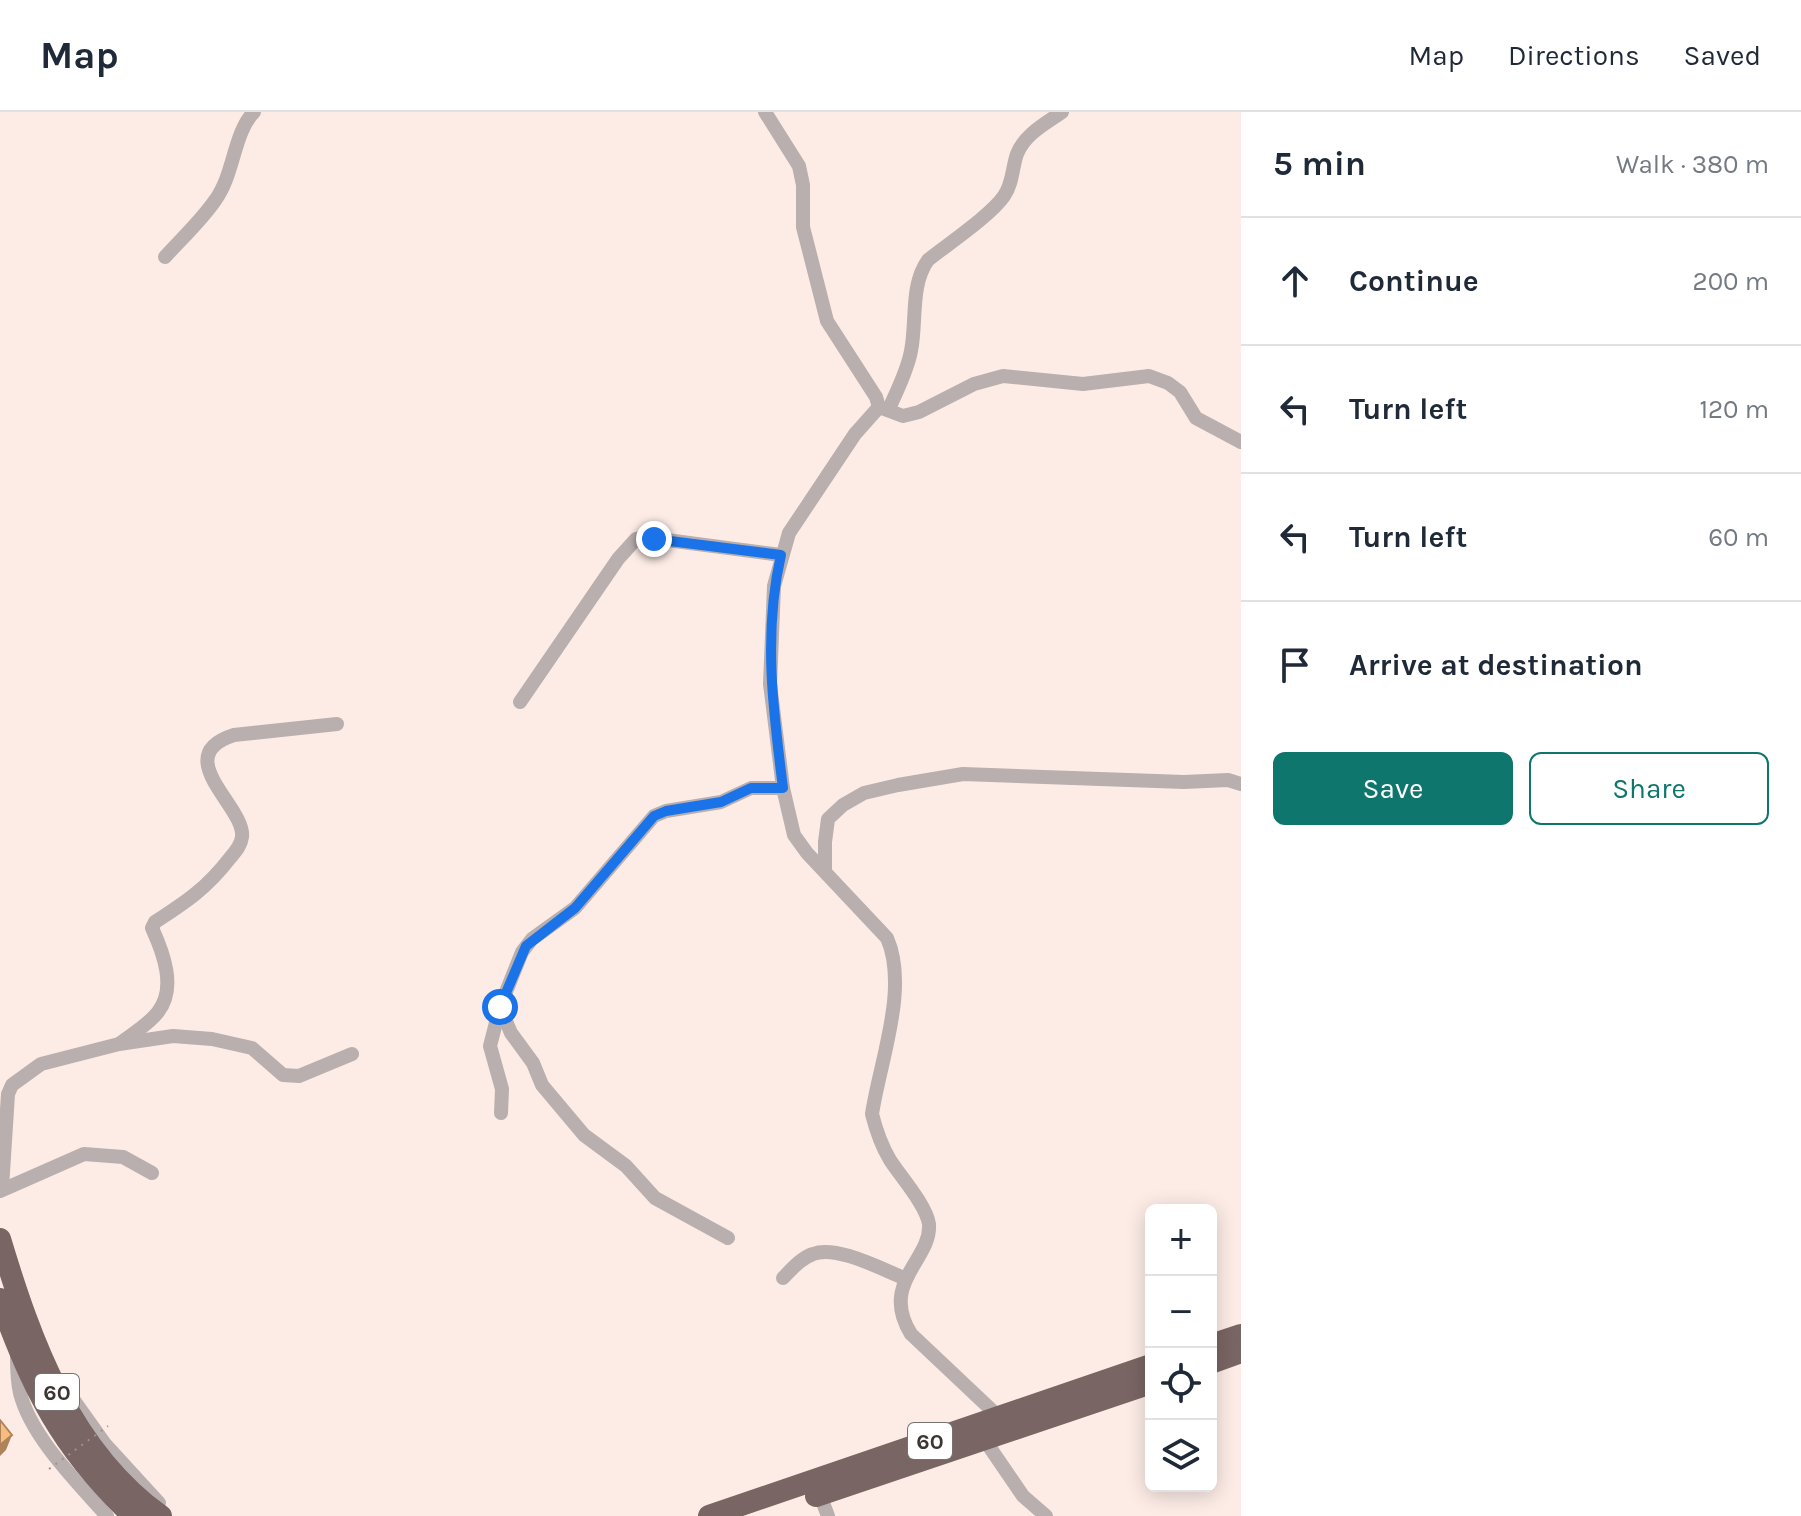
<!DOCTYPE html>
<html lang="en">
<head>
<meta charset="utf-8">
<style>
  body { margin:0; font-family:Karla,sans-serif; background:#f2f2f3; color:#1f2937 }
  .controls { position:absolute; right:24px; bottom:24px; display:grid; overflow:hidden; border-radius:12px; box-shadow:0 4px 20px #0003 }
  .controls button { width:72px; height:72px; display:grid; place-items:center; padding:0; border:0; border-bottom:2px solid #e0e1e3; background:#fff; color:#1f2937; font:40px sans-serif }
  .stop { position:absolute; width:24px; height:24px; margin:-18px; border:6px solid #1a73e8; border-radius:50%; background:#fff }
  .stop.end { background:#1a73e8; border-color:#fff; box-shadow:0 2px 8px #0008 }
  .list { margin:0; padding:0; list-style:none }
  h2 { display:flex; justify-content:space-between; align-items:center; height:104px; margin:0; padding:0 32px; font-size:34px }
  h2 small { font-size:26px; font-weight:400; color:#747a83 }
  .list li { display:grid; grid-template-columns:52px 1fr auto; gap:24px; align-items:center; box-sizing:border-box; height:128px; padding:0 32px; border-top:2px solid #e0e1e3 }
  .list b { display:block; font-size:30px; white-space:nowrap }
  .list em { font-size:26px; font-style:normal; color:#747a83 }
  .actions { display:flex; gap:16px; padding:24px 32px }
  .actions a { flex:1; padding:18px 0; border:2px solid #0f766e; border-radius:12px; text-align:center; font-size:28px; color:#0f766e }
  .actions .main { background:#0f766e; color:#fff }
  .icon { flex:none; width:44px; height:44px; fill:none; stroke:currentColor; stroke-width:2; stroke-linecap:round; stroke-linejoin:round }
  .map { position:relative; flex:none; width:1241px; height:1404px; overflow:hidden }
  header { display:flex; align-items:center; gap:48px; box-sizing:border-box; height:112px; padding:0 40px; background:#fff; border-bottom:2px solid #e0e1e3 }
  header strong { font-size:38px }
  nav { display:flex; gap:44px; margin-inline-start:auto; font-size:28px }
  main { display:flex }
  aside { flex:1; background:#fff }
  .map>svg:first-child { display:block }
</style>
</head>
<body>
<header>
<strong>Map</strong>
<nav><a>Map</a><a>Directions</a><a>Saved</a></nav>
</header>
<main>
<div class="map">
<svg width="1241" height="1404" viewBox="0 0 1241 1404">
  <rect width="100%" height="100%" fill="#fdece6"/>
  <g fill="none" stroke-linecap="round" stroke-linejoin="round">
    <g stroke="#b9afae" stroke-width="14">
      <path d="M765,0L799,54L803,73V115L827,209L876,285L879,295"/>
      <path d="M165,145C182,126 202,108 216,87C234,62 234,20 254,0"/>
      <path d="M879,295L855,322L789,421L774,474L770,572L783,676L794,723L807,741L887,826C909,876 880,949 872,1002C876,1018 881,1033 890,1048C901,1065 926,1093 929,1112C932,1148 879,1170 911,1222L999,1305"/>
      <path d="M879,295L903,304L919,300L974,272L1003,264L1083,272L1149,264L1168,271L1180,280L1196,306L1241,330"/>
      <path d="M889,297C897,278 907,260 911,239C917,209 910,173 928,148C948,132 991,103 1004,84C1013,71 1012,56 1017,42C1025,22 1045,12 1062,0"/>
      <path d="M520,590L618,447L636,427L644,425L781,443"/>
      <path d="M825,758V730L828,707L843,693L864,681L898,673L963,662L1184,670L1228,668L1241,672"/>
      <path d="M500,895L511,921L533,951L542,973L584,1023L626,1054L655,1086L728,1126"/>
      <path d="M119,932C132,922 148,913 158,900C177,876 163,840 152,816L155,810C186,790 207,776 230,746C235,740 241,734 242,725C246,695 168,644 234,623L337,612"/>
      <path d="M501,1001L502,977L490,934L500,895L522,840L532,827L575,796L654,704L666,699L721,690L751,676H783"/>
      <path d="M2,1076L8,982L12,973L41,952L119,932L173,924L212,927L252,936L283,963L299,964L352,942"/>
      <path d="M0,1079L84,1042L123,1045L152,1061"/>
      <path d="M783,1166C792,1157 801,1146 813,1142C837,1133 881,1157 904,1166"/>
      <path d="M17,1244C17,1256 17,1269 20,1281C31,1325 78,1371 107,1404"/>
      <path d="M73,1287L105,1332L159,1391"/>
      <path d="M984,1327L1023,1384L1046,1404"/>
      <path d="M820,1383L828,1404"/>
    </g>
    <g stroke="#796564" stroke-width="22">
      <path d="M0,1127C31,1230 70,1339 161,1404"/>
      <path d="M0,1187C31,1276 63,1338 133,1404"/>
      <path d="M1211,1233L1241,1223"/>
      <path d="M1211,1251L1241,1240"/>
      <path d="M816,1384L1151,1271"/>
      <path d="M709,1404L1151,1253"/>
    </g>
    <path stroke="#9e928d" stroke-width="2" stroke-dasharray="2 6" stroke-linecap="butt" d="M49,1357L108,1314"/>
  </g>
  <path fill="#ae835a" d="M12,1323L6,1338L0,1344V1333Z"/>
  <path fill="#f8bb80" stroke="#ae835a" stroke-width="2" d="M0,1308L12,1323L0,1333Z"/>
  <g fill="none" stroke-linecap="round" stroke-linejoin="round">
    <path stroke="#1a73e8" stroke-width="10" d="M500,895L526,834L575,796L654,704L666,699L721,690L751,676H783C773,598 763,521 781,443L654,427"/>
  </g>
  <g text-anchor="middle" stroke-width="6" stroke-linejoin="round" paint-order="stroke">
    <g fill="#fff" stroke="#777270" stroke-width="2">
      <rect x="35" y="1262" width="44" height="36" rx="6"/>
      <rect x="908" y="1311" width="44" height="36" rx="6"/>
    </g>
    <g font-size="22" font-weight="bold" fill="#3d3532">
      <text x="57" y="1288">60</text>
      <text x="930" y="1337">60</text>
    </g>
  </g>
</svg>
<div class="controls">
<button>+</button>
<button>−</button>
<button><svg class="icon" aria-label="locate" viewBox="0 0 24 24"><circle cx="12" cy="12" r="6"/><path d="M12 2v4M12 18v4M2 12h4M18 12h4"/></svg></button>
<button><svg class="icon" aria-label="layers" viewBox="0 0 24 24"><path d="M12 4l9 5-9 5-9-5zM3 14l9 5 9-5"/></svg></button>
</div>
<div class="stop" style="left:500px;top:895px"></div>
<div class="stop end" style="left:654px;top:427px"></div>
</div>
<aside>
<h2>5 min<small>Walk · 380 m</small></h2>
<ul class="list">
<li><svg class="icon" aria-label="ahead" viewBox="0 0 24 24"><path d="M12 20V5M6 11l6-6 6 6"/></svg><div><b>Continue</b></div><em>200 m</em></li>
<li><svg class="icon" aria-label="left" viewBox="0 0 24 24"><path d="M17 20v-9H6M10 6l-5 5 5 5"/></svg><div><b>Turn left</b></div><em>120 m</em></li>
<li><svg class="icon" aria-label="left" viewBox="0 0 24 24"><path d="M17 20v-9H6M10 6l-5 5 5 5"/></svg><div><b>Turn left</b></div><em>60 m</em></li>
<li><svg class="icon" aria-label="arrive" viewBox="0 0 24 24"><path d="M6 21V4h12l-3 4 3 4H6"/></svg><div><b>Arrive at destination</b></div></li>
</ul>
<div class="actions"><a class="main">Save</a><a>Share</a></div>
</aside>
</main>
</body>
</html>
